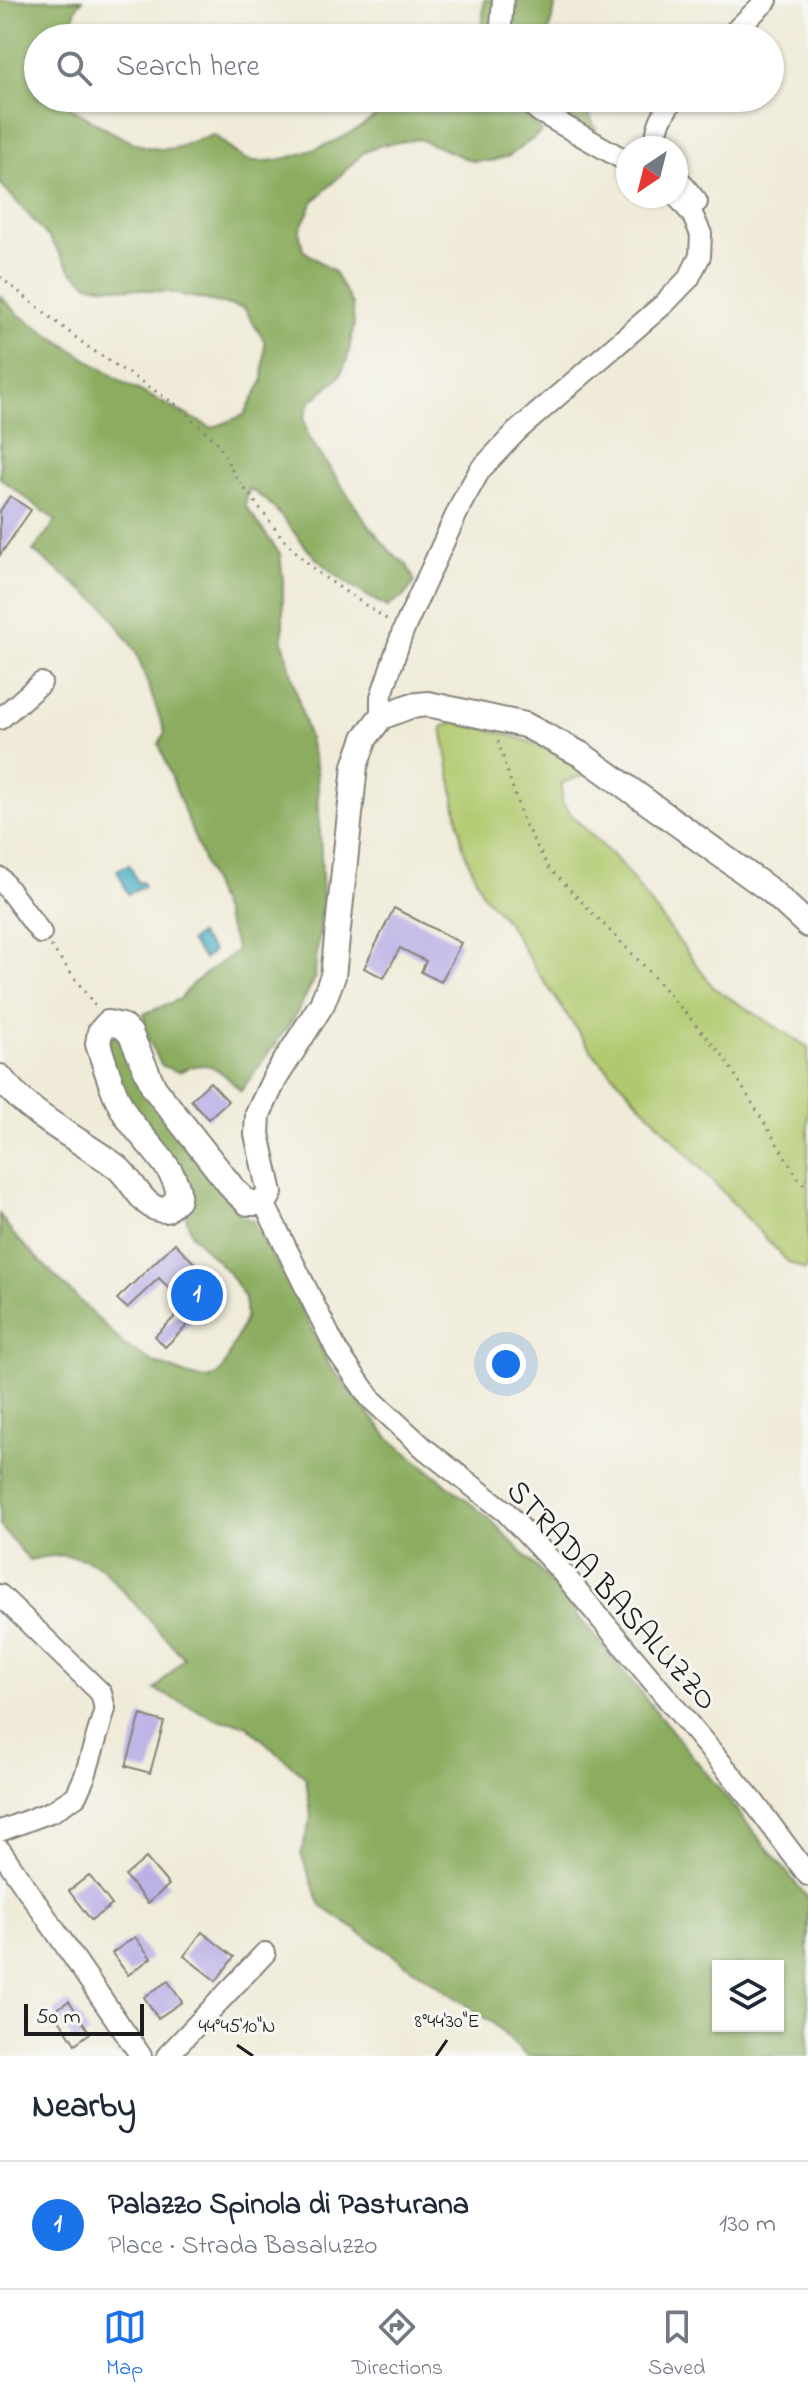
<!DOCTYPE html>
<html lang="en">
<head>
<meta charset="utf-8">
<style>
  body { margin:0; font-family:"Indie Flower",sans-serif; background:#f2f2f3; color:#1f2937 }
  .controls { position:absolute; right:24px; bottom:24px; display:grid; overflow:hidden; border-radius:0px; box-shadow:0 2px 6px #0004 }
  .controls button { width:72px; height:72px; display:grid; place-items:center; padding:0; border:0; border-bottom:2px solid #e0e1e3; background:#fff; color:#1f2937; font:40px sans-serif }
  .compass { position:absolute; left:616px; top:136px; width:72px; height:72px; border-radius:50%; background:#fff; box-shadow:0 2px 6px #0004; rotate:215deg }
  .scale { position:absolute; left:24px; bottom:20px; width:120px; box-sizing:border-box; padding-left:8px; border:4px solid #1c1c1c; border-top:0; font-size:22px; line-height:28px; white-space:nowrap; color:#1c1c1c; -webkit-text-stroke:6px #f6f6f2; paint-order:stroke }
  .you { position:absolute; left:506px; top:1364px; width:28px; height:28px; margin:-20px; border:6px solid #fff; border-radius:50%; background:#1a73e8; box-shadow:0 0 0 12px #1a73e833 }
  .badge { display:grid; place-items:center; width:52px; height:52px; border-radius:50%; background:#1a73e8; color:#fff; font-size:26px; font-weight:700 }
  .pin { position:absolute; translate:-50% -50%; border:4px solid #fff; box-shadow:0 2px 8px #0006 }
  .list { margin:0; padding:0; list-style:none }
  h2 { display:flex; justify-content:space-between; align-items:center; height:104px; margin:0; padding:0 32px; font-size:34px }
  h2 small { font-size:26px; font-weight:400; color:#747a83 }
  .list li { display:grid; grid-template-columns:52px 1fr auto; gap:24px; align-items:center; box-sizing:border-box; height:128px; padding:0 32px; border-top:2px solid #e0e1e3 }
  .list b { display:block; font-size:30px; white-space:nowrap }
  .list p { margin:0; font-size:26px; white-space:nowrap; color:#747a83 }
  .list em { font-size:26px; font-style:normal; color:#747a83 }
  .icon { flex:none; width:44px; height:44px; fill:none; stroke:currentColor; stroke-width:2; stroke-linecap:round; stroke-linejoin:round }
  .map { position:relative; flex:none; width:808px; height:2056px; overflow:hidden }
  .search { position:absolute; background:#fff; box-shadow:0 2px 6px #0004; left:24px; right:24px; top:24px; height:88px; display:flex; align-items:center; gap:20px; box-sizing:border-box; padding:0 28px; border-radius:44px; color:#747a83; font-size:30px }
  .sheet { height:232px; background:#fff }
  nav { display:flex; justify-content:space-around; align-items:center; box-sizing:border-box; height:112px; border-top:2px solid #e0e1e3; background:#fff; font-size:22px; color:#747a83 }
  nav a { display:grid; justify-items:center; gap:4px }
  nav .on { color:#1a73e8 }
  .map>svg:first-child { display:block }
</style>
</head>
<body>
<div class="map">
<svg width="808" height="2056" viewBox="0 0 808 2056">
  <rect width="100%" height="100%" fill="#f6f6f2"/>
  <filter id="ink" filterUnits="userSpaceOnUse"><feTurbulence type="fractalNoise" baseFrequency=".0125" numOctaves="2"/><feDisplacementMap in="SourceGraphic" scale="16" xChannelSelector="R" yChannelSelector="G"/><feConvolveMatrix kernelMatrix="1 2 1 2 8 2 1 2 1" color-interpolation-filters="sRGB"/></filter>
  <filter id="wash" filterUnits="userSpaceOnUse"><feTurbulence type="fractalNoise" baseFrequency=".006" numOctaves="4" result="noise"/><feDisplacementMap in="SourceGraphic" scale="32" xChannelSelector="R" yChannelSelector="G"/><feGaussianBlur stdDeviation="1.8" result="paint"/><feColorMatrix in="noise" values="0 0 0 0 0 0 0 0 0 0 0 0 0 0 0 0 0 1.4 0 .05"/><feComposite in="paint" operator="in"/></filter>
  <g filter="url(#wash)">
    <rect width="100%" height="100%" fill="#f0ebd8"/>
    <path fill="#b1c96e" stroke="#667245" stroke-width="2" d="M455,721C508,734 543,742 589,773L562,783V802L574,818L622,865L714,988L808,1047V1265L805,1270L788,1262L593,1053L537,971L507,922L482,893L463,848L442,727Z"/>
    <g fill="#8cad61" stroke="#54643e" stroke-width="2" fill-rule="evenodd">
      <path d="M0,0H82L76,8L69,38H38V98H67L72,109C101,124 144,158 178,147C191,143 199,138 214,135C224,142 236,156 248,160C279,167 332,144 359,128C374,118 388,104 406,99C418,95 443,95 455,99C467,102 476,110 489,112C513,115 527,106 542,132L509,156L491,161H472L419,139L381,145L363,153L313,202L299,231L303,250L334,272L352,304L354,324L347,361L339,377L310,402L304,418L308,436L366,522L391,552L407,565L415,582L403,597L387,607C362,594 339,579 319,561C294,538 279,504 249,489L245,505L280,554L283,579V641L317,770L323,898L314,980L294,1018L241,1091C218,1069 211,1056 179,1072L162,1066L145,1033L144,1014L180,999L192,984L237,950L159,744L165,732L136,652L106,608L33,551L56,521L0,478V296L19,315L124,383L212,428L244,415L263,381L265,342L244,308L168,292L90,285L72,272L50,239L0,183Z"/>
      <path d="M484,0H557L547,38H482Z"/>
      <path d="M532,98H578L596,128L595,134Z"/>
      <path d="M116,1035L121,1038L175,1132L242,1217L252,1220L267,1249L289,1282L329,1365L389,1438L490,1519L554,1586L808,1898V2056H526L494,2024L321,1906L301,1854L311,1817L306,1778L246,1725L216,1719L155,1690L184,1658L102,1568C77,1552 58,1554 29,1560L0,1526V1215L13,1234L124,1345L155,1363L190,1376L209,1379L222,1371L245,1319V1298L228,1272L192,1235L186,1217L188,1191L120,1085L107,1047L110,1038ZM718,1966H778V2026H718Z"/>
    </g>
    <g fill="#43acc2" stroke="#30646f" stroke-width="2">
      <path d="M129,864L138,883L142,882L144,887L128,894L117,870Z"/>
      <path d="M198,934L213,951L204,959L190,942Z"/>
    </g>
    <g id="blocks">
      <g fill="#bbb0e6">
        <path d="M10,496L31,510L0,555V511Z"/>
        <path d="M394,908L461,943L441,982L421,972L426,961L400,948L384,978L364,968Z"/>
        <path d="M210,1082L228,1101L208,1119L191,1100Z"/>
        <path d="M175,1243L222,1292L165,1347L155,1336L186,1306L159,1278L127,1308L117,1299Z"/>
        <path d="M141,1715L164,1722L150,1773L126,1766Z"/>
        <path d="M146,1858L169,1885L148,1903L125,1876Z"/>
        <path d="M89,1875L112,1905L91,1920L69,1891Z"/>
        <path d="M202,1932L234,1957L216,1981L184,1956Z"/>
        <path d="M135,1937L151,1958L128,1975L112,1953Z"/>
        <path d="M168,1981L182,2002L158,2018L144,1997Z"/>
        <path d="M69,2001L90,2033L75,2044L54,2011Z"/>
      </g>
    </g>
  </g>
  <g filter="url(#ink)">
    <use href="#blocks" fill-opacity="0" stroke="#86847a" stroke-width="2"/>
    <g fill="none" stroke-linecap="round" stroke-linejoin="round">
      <defs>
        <g id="minor">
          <path d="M500,38L503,0"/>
          <path d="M728,38L767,0"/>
          <path d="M523,98L540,112L628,162"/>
          <path d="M658,148C652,130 664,113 674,98"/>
          <path d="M676,176L697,202"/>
          <path d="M381,717V697L403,631L462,502L480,470L517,431L664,304L689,278L700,256L701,234L692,214L676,195"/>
          <path d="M0,719L41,683"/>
          <path d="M0,878L41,933"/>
          <path d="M264,1203L337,1351L370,1398L425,1449L506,1512L560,1570L753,1801L808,1875"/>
          <path d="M0,1595L101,1693L105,1709L85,1776L76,1796L53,1811L0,1831"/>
          <path d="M0,1850L141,2056"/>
          <path d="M167,2056L265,1953"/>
        </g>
        <path id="major" d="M0,1077C32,1118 77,1137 117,1167C133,1180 143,1211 166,1210L178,1199C182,1172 139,1137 126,1115C113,1094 106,1068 98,1044L100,1032L108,1023L122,1026L130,1033L154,1088L234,1190L248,1203H264L270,1193L257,1134L258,1114L275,1078L322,1004L333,976L355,766L365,738L381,717L410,706L428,704L525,725L582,755L771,891L808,925"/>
      </defs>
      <use href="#minor" stroke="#86847a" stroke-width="24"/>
      <use href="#major" stroke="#86847a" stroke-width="28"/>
      <g stroke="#86847a" stroke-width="3" stroke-dasharray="2 6" stroke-linecap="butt">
        <path d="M0,277L88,347L178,406L218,443L235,476L284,540L318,573L388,620"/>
        <path d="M498,741L523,821L549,868L645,967L724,1057L800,1181L808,1189"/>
        <path d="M51,946L96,1007"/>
      </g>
      <use href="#minor" stroke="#fff" stroke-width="20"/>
      <use href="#major" stroke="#fff" stroke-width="24"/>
    </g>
  </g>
  <path fill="none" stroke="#1c1c1c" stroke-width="3" d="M237,2045L253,2056M436,2056L447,2040"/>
  <g text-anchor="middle" stroke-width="6" stroke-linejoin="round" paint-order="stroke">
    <g font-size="32" fill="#1c1c1c" stroke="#f6f6f2">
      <text transform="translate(613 1594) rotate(48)" y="11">STRADA BASALUZZO</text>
    </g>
  </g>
  <g font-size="20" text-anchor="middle" fill="#1c1c1c" stroke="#f6f6f2" stroke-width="6" stroke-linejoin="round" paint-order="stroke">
    <text x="447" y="2027">8°44'30"E</text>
    <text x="237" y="2032">44°45'10"N</text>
  </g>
</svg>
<div class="controls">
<button><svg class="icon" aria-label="layers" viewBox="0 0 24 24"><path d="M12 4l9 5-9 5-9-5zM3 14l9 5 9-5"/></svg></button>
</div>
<svg class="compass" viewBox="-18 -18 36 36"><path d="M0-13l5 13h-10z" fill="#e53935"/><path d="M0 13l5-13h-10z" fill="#747a83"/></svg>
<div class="scale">50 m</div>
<div class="you"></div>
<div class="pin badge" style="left:197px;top:1295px">1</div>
<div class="search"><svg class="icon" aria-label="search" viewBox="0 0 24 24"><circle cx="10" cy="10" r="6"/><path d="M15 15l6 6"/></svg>Search here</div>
</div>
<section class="sheet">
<h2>Nearby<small></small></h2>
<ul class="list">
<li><span class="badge">1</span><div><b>Palazzo Spinola di Pasturana</b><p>Place · Strada Basaluzzo</p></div><em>130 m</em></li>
</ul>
</section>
<nav>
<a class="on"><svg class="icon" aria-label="map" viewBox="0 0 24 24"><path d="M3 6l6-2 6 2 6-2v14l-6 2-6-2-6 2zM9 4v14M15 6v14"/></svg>Map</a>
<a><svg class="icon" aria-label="directions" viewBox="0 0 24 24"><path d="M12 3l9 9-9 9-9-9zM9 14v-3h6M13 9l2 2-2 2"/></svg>Directions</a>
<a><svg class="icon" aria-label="saved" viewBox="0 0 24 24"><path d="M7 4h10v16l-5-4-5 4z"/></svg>Saved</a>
</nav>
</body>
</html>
